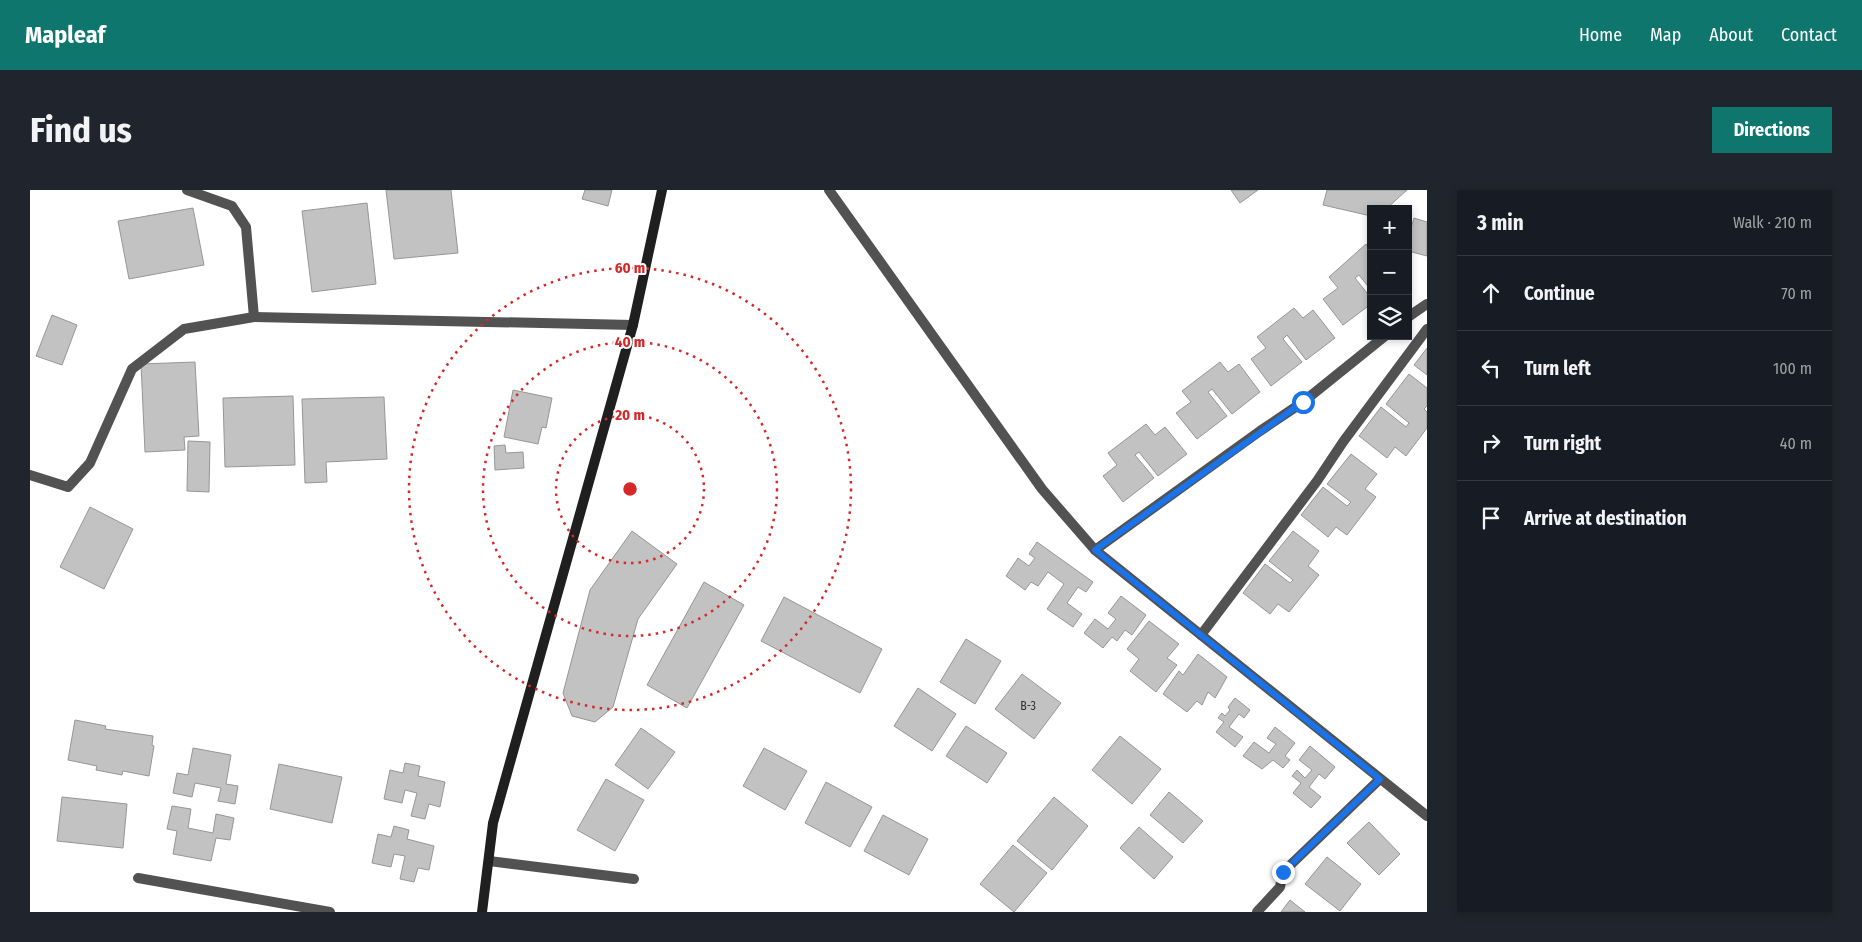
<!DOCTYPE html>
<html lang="en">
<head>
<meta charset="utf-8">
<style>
  body { margin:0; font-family:"Fira Sans Condensed",sans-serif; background:#20242c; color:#f1f3f6 }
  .controls { position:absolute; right:15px; top:15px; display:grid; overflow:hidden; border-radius:0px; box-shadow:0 2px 8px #0003 }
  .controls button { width:45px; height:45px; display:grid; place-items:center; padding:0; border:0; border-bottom:1px solid #363941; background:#171b24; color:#f1f3f6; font:25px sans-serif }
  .stop { position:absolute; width:15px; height:15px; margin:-11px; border:4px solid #1a73e8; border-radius:50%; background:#fff }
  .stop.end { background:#1a73e8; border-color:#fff; box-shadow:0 1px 5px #0008 }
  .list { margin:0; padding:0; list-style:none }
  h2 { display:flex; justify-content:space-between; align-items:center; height:65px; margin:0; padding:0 20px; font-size:21px }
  h2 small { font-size:16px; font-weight:400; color:#9ea1a6 }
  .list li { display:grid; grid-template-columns:32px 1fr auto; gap:15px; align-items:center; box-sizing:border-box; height:75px; padding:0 20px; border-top:1px solid #363941 }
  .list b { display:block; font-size:19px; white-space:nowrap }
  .list em { font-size:16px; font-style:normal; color:#9ea1a6 }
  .icon { flex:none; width:28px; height:28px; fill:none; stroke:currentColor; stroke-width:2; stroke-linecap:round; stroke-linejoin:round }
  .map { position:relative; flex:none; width:1397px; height:722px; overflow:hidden; border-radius:0px }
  header { display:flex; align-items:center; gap:30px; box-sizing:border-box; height:70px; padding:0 25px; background:#0f766e; color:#fff }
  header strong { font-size:24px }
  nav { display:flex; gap:28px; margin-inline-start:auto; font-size:18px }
  .intro { display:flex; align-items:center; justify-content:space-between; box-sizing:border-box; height:120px; padding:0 30px }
  h1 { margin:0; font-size:35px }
  .button { padding:12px 22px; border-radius:0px; background:#0f766e; color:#fff; font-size:18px; font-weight:700 }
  main { display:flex; gap:30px; padding:0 30px }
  aside { flex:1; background:#171b24; border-radius:0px; box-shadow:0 2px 8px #0003 }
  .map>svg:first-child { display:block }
</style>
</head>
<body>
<header>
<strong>Mapleaf</strong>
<nav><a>Home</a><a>Map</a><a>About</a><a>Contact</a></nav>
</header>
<div class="intro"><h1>Find us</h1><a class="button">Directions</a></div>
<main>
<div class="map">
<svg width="1397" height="722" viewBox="0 0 1397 722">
  <rect width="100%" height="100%" fill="#fff"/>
  <g fill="#c2c2c2" stroke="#969696">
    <path d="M356,0H421L428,63L364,69Z"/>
    <path d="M555,0H582L578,16L552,9Z"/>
    <path d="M1201,0H1228L1210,13Z"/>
    <path d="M1297,0H1377L1356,19H1341V26L1293,15Z"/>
    <path d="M337,13L346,94L282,102L272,21Z"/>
    <path d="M163,18L174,75L99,89L88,31Z"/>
    <path d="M1384,28L1397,32V66L1378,61V48Z"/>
    <path d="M1336,54L1341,61V100L1329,85L1325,88L1341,108V114L1313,135L1293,109L1308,98L1299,87Z"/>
    <path d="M1264,118L1273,128L1283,120L1305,148L1276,170L1257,145L1253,149L1272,172L1241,196L1221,169L1236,158L1227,147Z"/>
    <path d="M22,125L47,135L32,175L6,166Z"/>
    <path d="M1397,158V185L1384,175Z"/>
    <path d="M165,172L169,246L154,247L155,260L115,262L111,174Z"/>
    <path d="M1190,172L1198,182L1209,174L1230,202L1202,224L1182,199L1178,202L1197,226L1167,249L1146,223L1161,212L1152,201Z"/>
    <path d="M1379,184L1397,198V216L1394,219L1397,222V238L1376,266L1365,257L1357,268L1329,246L1351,217L1376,237L1379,233L1356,214Z"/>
    <path d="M483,200L522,208L516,238L512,237L508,254L474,247Z"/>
    <path d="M263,206L265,275L195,277L193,208Z"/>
    <path d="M354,207L357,269L296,272L297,292L275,293L272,209Z"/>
    <path d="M1116,234L1125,245L1135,237L1157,264L1128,286L1109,262L1105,265L1124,288L1093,312L1073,286L1087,275L1078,263Z"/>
    <path d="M158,251L180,252L179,302L157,301Z"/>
    <path d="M475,255L476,263L493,262L494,278L465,280L464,256Z"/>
    <path d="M1321,264L1347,284L1335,299L1346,307L1317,345L1306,337L1298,347L1271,325L1293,297L1317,316L1321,312L1297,294Z"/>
    <path d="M60,317L103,339L74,399L30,377Z"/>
    <path d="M602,341L647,374L608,429L583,517L565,532L542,526L533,503L560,400Z"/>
    <path d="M1263,341L1289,361L1278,376L1289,385L1259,422L1248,414L1240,424L1213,403L1235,374L1260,393L1263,390L1239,371Z"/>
    <path d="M1007,352L1063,392L1056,402L1048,397L1037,413L1052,424L1043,437L1017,419L1034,394L1018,382L1008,396L1001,392L995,400L976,386L988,368L999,376L1005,368L999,364Z"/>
    <path d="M674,392L714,415L657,518L617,495Z"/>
    <path d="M1091,406L1116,425L1102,445L1095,440L1087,451L1082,447L1073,458L1054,443L1065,429L1078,439L1086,429L1078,423Z"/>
    <path d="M754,407L852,459L830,503L731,451Z"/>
    <path d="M1119,431L1149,454L1137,468L1147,475L1126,502L1100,481L1109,469L1097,459Z"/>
    <path d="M936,449L971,471L945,514L910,492Z"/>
    <path d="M1168,464L1197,487L1185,508L1178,502L1172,515L1167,511L1157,522L1133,504L1149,481L1153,485Z"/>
    <path d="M992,484L1031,513L1004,549L965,519Z"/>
    <path d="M888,498L926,524L902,561L864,536Z"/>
    <path d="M1205,508L1220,520L1214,528L1209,524L1199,537L1213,547L1205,557L1186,542L1194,532L1188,528L1192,523L1195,526L1200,520L1198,517Z"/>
    <path d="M45,530L76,536L75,539L123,546L122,555L124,556L119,586L93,581L92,585L66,580L67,576L38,570Z"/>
    <path d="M936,536L977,563L957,593L916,566Z"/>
    <path d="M1245,537L1265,553L1255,566L1260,570L1253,578L1243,570L1232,579L1213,566L1224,552L1239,563L1246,554L1237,548Z"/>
    <path d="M611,538L645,562L618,599L585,575Z"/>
    <path d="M1090,546L1131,579L1102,614L1062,580Z"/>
    <path d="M1280,556L1305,577L1295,589L1289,584L1279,597L1291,607L1281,618L1263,603L1271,593L1262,586L1267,580L1275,588L1282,580L1269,570Z"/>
    <path d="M163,558L201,565L196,594L208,596L205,614L188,611L191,598L165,593L162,607L143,603L147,583L158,585Z"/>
    <path d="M734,558L777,581L755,620L713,596Z"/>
    <path d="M375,573L390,576L388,586L415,592L410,617L399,614L395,629L381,626L387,603L375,600L372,613L354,609L360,580L373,583Z"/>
    <path d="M249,574L312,587L302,633L240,619Z"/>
    <path d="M576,589L614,610L585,661L547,640Z"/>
    <path d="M796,592L842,617L820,657L775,633Z"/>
    <path d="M1139,602L1173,631L1153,653L1120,625Z"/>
    <path d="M32,607L97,614L93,658L27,651Z"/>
    <path d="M1024,607L1058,636L1022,680L987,651Z"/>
    <path d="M142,616L161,619L158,638L183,643L186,624L204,628L200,650L186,648L181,671L143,664L147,641L137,639Z"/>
    <path d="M853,625L898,649L879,685L834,661Z"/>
    <path d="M1339,632L1370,664L1349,685L1317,653Z"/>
    <path d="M364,636L379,640L377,649L404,656L399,680L388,678L384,692L370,689L375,666L364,664L361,677L342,673L348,644L361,647Z"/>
    <path d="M1109,637L1143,667L1124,689L1090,658Z"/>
    <path d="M983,655L1017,683L984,722L950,694Z"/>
    <path d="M1297,667L1331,694L1310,721L1275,694Z"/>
    <path d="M1260,710L1275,722H1251Z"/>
  </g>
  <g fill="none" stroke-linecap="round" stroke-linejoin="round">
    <g stroke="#525252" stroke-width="10">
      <path d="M157,0L202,16L216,37L224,127"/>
      <path d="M799,0L1012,299L1065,360L1397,626"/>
      <path d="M1378,127L1397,114"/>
      <path d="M0,285L38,297L60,273L102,179L154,139L224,127L603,135"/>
      <path d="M1065,360L1230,241L1273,212L1355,146"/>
      <path d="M1171,445L1287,291L1313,252L1397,139"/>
      <path d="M459,671L604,689"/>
      <path d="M108,688L300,722"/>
      <path d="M1227,722L1250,697L1253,682L1350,589"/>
    </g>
    <path stroke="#1f1f1f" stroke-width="10" d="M452,722L463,633L603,135L632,0"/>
  </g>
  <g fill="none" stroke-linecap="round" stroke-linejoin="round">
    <path stroke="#1a73e8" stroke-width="6" d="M1253,682L1350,589L1065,360L1273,212"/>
  </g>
  <g fill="none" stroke="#d62828" stroke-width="2.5" stroke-dasharray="2.5 5">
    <circle cx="600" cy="299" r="74"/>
    <circle cx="600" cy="299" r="147"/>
    <circle cx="600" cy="299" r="221"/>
  </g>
  <g text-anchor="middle" stroke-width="4" stroke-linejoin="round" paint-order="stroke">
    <g font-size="12" fill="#303030">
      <text x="998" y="520">B-3</text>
    </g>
  </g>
  <circle cx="600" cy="299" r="8" fill="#d62828" stroke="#fff" stroke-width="2.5"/>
  <g font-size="15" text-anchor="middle" font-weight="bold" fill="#d62828" stroke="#fff" stroke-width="4" stroke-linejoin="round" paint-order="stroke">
    <text x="600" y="83">60 m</text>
    <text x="600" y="157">40 m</text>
    <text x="600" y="230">20 m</text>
  </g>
</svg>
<div class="controls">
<button>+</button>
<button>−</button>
<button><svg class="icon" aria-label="layers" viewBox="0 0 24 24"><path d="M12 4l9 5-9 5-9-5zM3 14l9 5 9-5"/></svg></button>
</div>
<div class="stop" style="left:1273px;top:212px"></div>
<div class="stop end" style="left:1253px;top:682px"></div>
</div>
<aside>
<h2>3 min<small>Walk · 210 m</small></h2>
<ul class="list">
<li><svg class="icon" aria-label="ahead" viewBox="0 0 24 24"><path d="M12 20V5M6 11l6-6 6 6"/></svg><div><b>Continue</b></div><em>70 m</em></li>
<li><svg class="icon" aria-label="left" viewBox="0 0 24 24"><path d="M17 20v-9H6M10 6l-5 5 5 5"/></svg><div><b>Turn left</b></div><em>100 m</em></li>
<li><svg class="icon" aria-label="right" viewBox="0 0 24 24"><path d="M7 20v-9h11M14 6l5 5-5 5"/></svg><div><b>Turn right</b></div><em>40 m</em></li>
<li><svg class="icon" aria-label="arrive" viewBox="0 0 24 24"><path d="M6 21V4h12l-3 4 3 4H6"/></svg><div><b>Arrive at destination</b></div></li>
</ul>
</aside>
</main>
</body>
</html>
